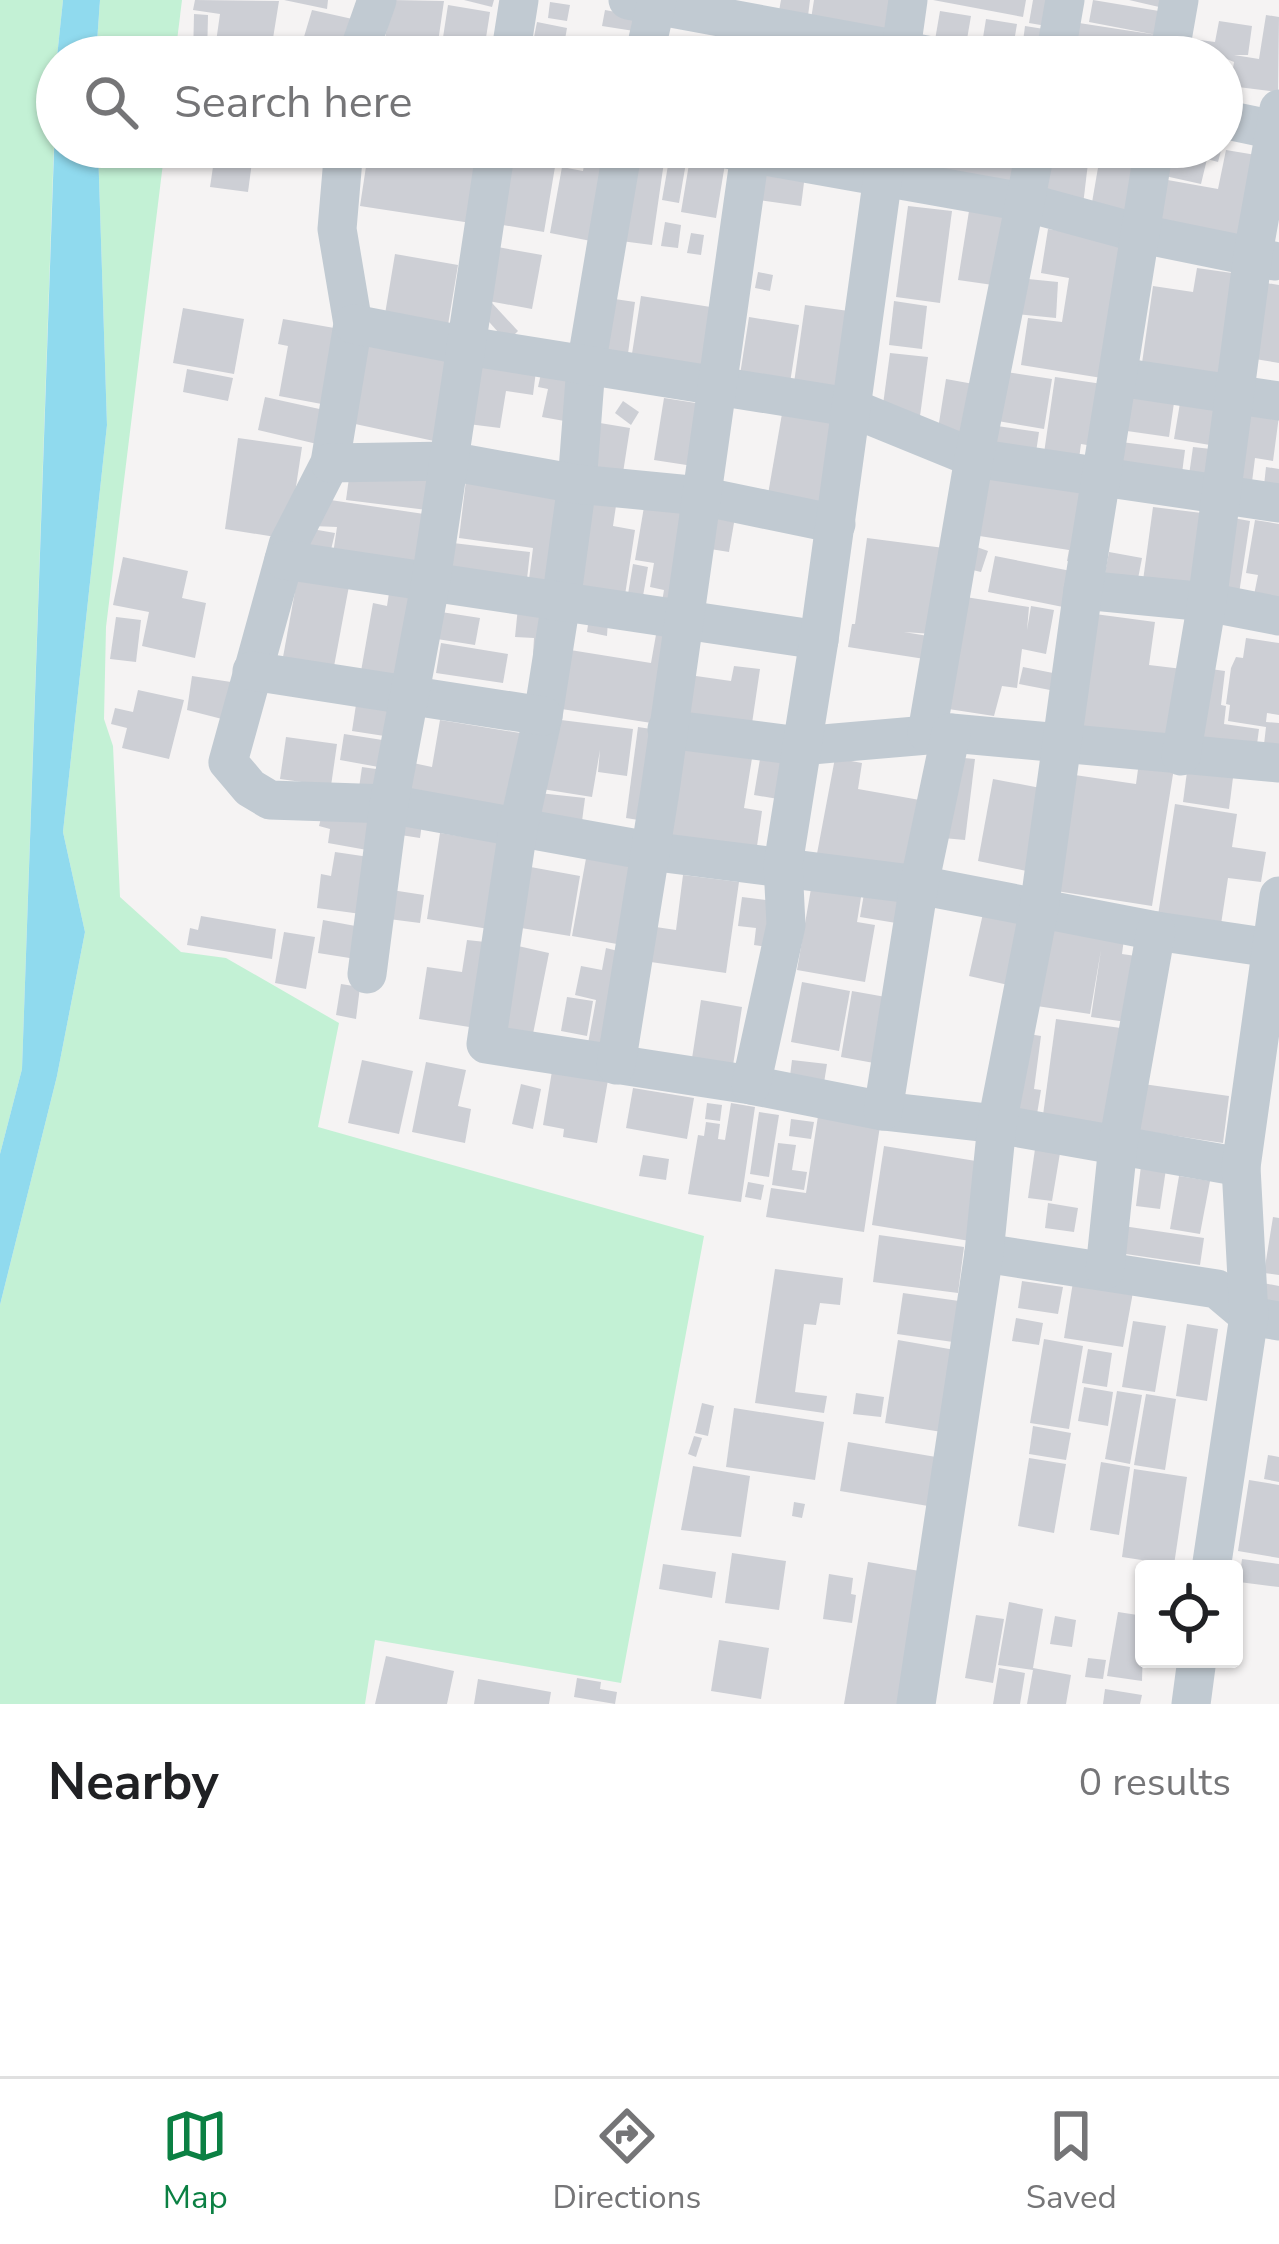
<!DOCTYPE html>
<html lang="en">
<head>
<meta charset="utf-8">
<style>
  body { margin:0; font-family:"Nunito Sans",sans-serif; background:#f6f6f6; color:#202124 }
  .controls { position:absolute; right:36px; bottom:36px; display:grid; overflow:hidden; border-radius:12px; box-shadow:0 3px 9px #0004 }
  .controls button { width:108px; height:108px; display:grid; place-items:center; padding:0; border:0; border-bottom:3px solid #e0e0e0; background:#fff; color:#202124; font:60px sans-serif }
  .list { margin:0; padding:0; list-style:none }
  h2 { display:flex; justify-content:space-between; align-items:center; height:156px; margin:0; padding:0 48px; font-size:51px }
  h2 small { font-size:39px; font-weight:400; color:#757577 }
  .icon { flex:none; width:66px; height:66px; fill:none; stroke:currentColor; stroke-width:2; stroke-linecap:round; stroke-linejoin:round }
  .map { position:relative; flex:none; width:1279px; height:1704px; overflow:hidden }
  .search { position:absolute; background:#fff; box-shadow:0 3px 9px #0004; left:36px; right:36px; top:36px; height:132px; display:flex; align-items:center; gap:30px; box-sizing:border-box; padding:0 42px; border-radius:66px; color:#757577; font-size:45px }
  .sheet { height:372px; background:#fff }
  nav { display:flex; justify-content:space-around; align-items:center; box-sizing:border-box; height:168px; border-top:3px solid #e0e0e0; background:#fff; font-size:33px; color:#757577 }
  nav a { display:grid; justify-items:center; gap:6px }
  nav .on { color:#0b8043 }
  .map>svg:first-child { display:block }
</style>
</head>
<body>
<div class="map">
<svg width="1279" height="1704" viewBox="0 0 1279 1704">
  <rect width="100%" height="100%" fill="#f5f3f3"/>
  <g fill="#c3f1d5">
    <path d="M0,0H63L57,57L22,1069L0,1154Z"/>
    <path d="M100,0H182L175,57H96Z"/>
    <path d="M98,147H165L106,627L104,719L113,746L120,897L181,952L226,958L339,1023L318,1127L704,1236L621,1683L375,1640L365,1704H0V1305L57,1076L85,932L63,832L107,425Z"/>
  </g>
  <g fill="#90daee">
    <path d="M63,0H100L96,57H57Z"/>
    <path d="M57,66V147H98L107,425L63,832L85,932L57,1076L0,1305V1154L22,1069Z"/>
  </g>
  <g fill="#cdcfd5">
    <path d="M195,0L279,1L270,57L214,56L220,14L193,10Z"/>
    <path d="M284,0H328L327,9Z"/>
    <path d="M391,0L444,1L437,49L385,40Z"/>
    <path d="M464,0H494L492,7Z"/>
    <path d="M781,0H810L808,16L779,11Z"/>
    <path d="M814,0H891L886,31L811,19Z"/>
    <path d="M933,0H1026L1023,17Z"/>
    <path d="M1033,0H1063L1058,28L1029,23Z"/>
    <path d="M1093,0L1171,13L1165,57L1061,54L1066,21L1157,35L1089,22Z"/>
    <path d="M1129,0H1173L1172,10Z"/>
    <path d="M550,2L570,5L567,21L548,18Z"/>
    <path d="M448,5L490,12L483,57H440Z"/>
    <path d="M312,10L357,20L348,57H335L336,50L328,48L327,57H298Z"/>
    <path d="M605,10L637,16L634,31L602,26Z"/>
    <path d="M940,11L971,16L966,45L935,40Z"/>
    <path d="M194,14L208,15L207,57H193Z"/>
    <path d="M1266,15L1279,17L1278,92L1230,86L1234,62L1222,57H1182L1185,38L1215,42L1219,21L1252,26L1248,55H1234L1259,59Z"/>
    <path d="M986,19L1017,24L1012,54L981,50Z"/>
    <path d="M537,22L567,28L563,51L582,57H530Z"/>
    <path d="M1025,26L1044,29L1041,57H1021Z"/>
    <path d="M711,36L724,38L721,57H707Z"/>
    <path d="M383,48L428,54V57H382Z"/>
    <path d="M1222,64L1231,65L1227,92L1222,91Z"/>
    <path d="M216,147H254L248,192L210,187Z"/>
    <path d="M369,147H483L471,223L360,206Z"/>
    <path d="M510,147H564L562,153L543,150L540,165L555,167L544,232L497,224Z"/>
    <path d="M635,147L666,148L652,245L621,241Z"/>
    <path d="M819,147H871L869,159Z"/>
    <path d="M917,147H1021L1014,191L913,175Z"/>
    <path d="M1048,147H1131L1129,162Z"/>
    <path d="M1171,147H1222L1218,162L1207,159L1201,184L1165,176Z"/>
    <path d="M1226,150L1262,156L1247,240L1153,222L1162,179L1218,189Z"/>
    <path d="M691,152L726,158L716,218L681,212Z"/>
    <path d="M670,154L687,157L679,203L662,200Z"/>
    <path d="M586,155L606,159L591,241L550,233L562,167L583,171Z"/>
    <path d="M1042,157L1088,163L1083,205L1037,199Z"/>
    <path d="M1099,162L1142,169L1132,221L1090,214Z"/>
    <path d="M762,168L805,175L801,206L758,200Z"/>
    <path d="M908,206L952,211L940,303L896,297Z"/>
    <path d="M969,211L1010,218L1000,286L958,280Z"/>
    <path d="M665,222L681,225L678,248L661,246Z"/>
    <path d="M1048,229L1129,241L1108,379L1021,365L1028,318L1062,322L1069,278L1041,273Z"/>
    <path d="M691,233L704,235L701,255L687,253Z"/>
    <path d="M492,246L542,255L532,309L483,300Z"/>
    <path d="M395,254L458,265L448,325L385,314Z"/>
    <path d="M1197,268L1246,275L1231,377L1142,363L1153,286L1193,292Z"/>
    <path d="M758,272L773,275L770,291L755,288Z"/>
    <path d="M1018,278L1058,282L1056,318L1015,314Z"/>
    <path d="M1260,282L1279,285V363L1249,358Z"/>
    <path d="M641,296L717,308L707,371L631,360Z"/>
    <path d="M608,298L635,302L627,361L600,357Z"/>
    <path d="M894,301L927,306L922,349L889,345Z"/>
    <path d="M492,303L518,331L507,342L482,314Z"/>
    <path d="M805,305L856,312L843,397L793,390Z"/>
    <path d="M183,308L244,319L234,374L173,363Z"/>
    <path d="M749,317L799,325L789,389L739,381Z"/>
    <path d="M283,319L340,329L327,405L279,396L288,346L278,344Z"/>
    <path d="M362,343L450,362L434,441L346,422Z"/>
    <path d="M890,353L928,357L920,416L882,412Z"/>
    <path d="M478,362L536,371L533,395L506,391L500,428L468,424Z"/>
    <path d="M187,369L233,378L228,401L183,392Z"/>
    <path d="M542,369L578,375L570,422L542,417L548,389L538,387Z"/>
    <path d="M999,371L1052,379L1044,429L992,420Z"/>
    <path d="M1055,377L1109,385L1099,447L1081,444L1078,466L1043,460Z"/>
    <path d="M946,379L979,385L968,446L938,429Z"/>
    <path d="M1127,390L1175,396L1169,437L1120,430Z"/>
    <path d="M265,397L324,410L317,444L258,430Z"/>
    <path d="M664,398L702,404L693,466L654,460Z"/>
    <path d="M623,401L639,412L631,425L615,413Z"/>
    <path d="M1180,403L1228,411L1222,447L1174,439Z"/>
    <path d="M783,408L837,417L822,510L767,500Z"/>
    <path d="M1235,410L1279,416L1273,461L1255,458L1251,490L1224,486Z"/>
    <path d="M588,421L630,428L622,479L580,473Z"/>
    <path d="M990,425L1039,432L1035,459L987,452Z"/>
    <path d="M238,438L302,447L288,539L225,529Z"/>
    <path d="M1121,442L1185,450L1181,481L1117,472Z"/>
    <path d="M1193,447L1220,450L1215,487L1188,482Z"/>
    <path d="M351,463L431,473L427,510L346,500Z"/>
    <path d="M1266,467L1279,469V497L1263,495Z"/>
    <path d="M467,472L564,484L550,589L528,587L533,548L459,538Z"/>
    <path d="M982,474L1092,491L1080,563L1067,561L1069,550L973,535Z"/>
    <path d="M646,495L693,503L675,604L662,602L664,590L650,587L654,563L635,560Z"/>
    <path d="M589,496L617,499L613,526L635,530L625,595L570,585Z"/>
    <path d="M317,498L424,514L417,566L333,554L337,527L313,526Z"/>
    <path d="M1153,507L1210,514L1199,596L1142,588Z"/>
    <path d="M709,513L735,517L729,552L704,548Z"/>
    <path d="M1222,516L1250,521L1238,600L1208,596Z"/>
    <path d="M1255,520L1279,524V610L1252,605L1258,575L1246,573Z"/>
    <path d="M312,529L335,533L330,554L308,550Z"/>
    <path d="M867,538L944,548L933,634L904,632L934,637L931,660L848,647L852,624H855Z"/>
    <path d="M453,543L530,552L527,579L450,571Z"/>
    <path d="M971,545L988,551L981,572L964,568Z"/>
    <path d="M1109,552L1142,558L1136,589L1103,583Z"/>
    <path d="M995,556L1076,572L1068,608L988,592Z"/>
    <path d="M123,557L188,571L182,598L206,603L195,658L142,646L149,612L113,605Z"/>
    <path d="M633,564L648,567L643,596L628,594Z"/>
    <path d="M298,575L349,586L332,677L281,668Z"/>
    <path d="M391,580L419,584L401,684L360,677L373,603L387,606Z"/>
    <path d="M959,596L1029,607L1027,630L1031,606L1054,610L1046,654L1022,649L1017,688L1002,686L994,716L942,708Z"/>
    <path d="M518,607L551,611L547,656L533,655L534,638L515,637Z"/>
    <path d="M441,612L480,618L475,645L437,639Z"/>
    <path d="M1095,614L1155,622L1149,665L1191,670L1181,750L1078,736Z"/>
    <path d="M116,617L141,620L136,662L110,659Z"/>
    <path d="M589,617L608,620L607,636L587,632Z"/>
    <path d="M657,629L672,632L658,724L555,708L564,649L651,663Z"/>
    <path d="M1246,638L1279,643V715L1267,713L1266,722L1279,723V755L1263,753L1266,727L1228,721L1230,705L1226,704L1231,668L1236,657L1243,658Z"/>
    <path d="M441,643L508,654L503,683L436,673Z"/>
    <path d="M734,666L760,669L750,737L682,727L689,675L731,681Z"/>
    <path d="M1023,667L1053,673L1050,690L1019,684Z"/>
    <path d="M1196,667L1225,671L1221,705L1226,706L1224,724L1259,729L1256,752L1190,743Z"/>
    <path d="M192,676L231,682L222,719L187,710Z"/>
    <path d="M138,690L184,700L169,759L122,748L127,728L111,724L115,708L133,712Z"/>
    <path d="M357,698L396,704L391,737L352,731Z"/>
    <path d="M553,719L633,729L627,776L598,772L600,750L592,797L542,789Z"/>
    <path d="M440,720L520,733L506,813L407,796L413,763L432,767Z"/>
    <path d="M638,727L664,731L651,822L626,818Z"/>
    <path d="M344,734L389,741L384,768L340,760Z"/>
    <path d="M286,737L337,744L331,786L280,779Z"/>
    <path d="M682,740L753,752L744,808L762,811L756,853L666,838Z"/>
    <path d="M761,753L792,758L784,800L754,795Z"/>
    <path d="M953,757L975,759L965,840L943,838Z"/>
    <path d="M835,758L862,763L858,789L931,802L918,877L816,859Z"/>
    <path d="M1139,762L1174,768L1152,906L1050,890L1068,774L1136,784Z"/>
    <path d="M1188,764L1234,770L1229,809L1183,802Z"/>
    <path d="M362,767L383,770L378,798L358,795Z"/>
    <path d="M993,779L1051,790L1036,873L978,861Z"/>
    <path d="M539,793L585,798L581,829L535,823Z"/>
    <path d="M1175,804L1237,814L1232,847L1266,852L1261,882L1228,878L1220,931L1157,922Z"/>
    <path d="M397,812L423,816L420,838L394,834Z"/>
    <path d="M322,814L372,823L367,850L328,843L330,829L319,826Z"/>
    <path d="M440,833L509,844L495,930L427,919Z"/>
    <path d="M335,852L369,857L361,914L317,908L321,874L331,876Z"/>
    <path d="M587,853L632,861L617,944L572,936Z"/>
    <path d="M525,866L580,876L570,936L515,927Z"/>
    <path d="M683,875L739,882L726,973L644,961L649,926L676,930Z"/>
    <path d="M813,877L863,885L857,922L875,925L865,982L797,970Z"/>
    <path d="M866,882L913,889L908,925L860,917Z"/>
    <path d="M385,889L424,895L420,923L381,918Z"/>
    <path d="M742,897L781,902L775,948L754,945L756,928L738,926Z"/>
    <path d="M984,909L1031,919L1017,987L969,976Z"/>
    <path d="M201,916L276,929L272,959L187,945L190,928L198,930Z"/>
    <path d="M1044,919L1125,931L1122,954L1143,957L1134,1023L1091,1017L1101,950L1090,1014L1030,1005Z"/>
    <path d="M323,920L361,927L356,959L318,953Z"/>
    <path d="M284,932L315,937L306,989L275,983Z"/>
    <path d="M467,940L495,943L482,1029L419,1019L427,967L462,972Z"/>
    <path d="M518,946L549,953L532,1039L501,1032Z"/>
    <path d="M606,948L630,954L611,1054L587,1049L596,1000L575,995L581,966L602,970Z"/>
    <path d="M802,982L850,991L839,1051L791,1042Z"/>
    <path d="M341,984L360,987L356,1019L336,1015Z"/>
    <path d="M852,991L897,999L885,1065L841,1057Z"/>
    <path d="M567,997L593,1001L587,1036L561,1031Z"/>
    <path d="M701,1000L742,1007L732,1072L691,1065Z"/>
    <path d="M1056,1019L1128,1029L1114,1125L1043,1115Z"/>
    <path d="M1023,1033L1041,1036L1034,1089L1041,1090L1037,1114L1013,1111Z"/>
    <path d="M362,1060L413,1071L399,1134L348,1123Z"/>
    <path d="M792,1060L827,1064L823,1089L789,1084Z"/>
    <path d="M426,1062L466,1070L458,1106L471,1109L465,1143L412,1132Z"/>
    <path d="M552,1071L608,1080L597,1143L563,1137L564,1129L543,1125Z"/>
    <path d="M521,1084L541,1089L533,1129L512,1124Z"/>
    <path d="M1143,1084L1229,1096L1223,1143L1137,1130Z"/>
    <path d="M633,1088L694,1098L687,1139L626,1128Z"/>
    <path d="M707,1103L722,1105L720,1121L705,1119Z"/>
    <path d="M731,1103L755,1107L741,1202L688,1194L698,1135L704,1136L706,1122L720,1124L718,1139L725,1140Z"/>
    <path d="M759,1112L779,1115L769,1177L750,1174Z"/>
    <path d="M818,1116L880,1126L864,1232L766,1217L771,1188L806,1193Z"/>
    <path d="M791,1119L814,1122L811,1139L789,1136Z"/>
    <path d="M778,1143L796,1145L792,1170L807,1172L804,1190L772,1185Z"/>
    <path d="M884,1146L982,1162L970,1241L872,1225Z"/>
    <path d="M1035,1149L1060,1153L1052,1201L1028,1198Z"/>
    <path d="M643,1155L669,1159L666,1180L639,1176Z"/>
    <path d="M1141,1166L1166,1169L1160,1209L1136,1206Z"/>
    <path d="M1179,1176L1210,1181L1200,1234L1170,1229Z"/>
    <path d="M748,1182L764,1185L761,1200L745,1197Z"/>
    <path d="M1048,1203L1078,1208L1074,1232L1045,1228Z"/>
    <path d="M1273,1217L1279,1218V1275L1264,1273Z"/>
    <path d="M1123,1226L1204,1238L1200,1265L1119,1253Z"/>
    <path d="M879,1235L964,1247L958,1293L873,1282Z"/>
    <path d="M775,1269L843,1278L840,1305L820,1303L816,1325L804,1324L795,1392L827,1396L824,1413L755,1403Z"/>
    <path d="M1022,1281L1063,1287L1058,1314L1018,1308Z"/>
    <path d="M1073,1282L1133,1292L1123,1347L1064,1338Z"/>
    <path d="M1263,1283L1279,1286V1302L1258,1311Z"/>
    <path d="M903,1293L966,1302L960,1343L897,1334Z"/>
    <path d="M1016,1318L1043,1323L1039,1345L1012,1341Z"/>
    <path d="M1133,1321L1166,1326L1155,1392L1122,1387Z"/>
    <path d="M1187,1324L1218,1329L1207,1401L1176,1396Z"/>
    <path d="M1044,1339L1083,1346L1069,1429L1030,1423Z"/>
    <path d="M898,1340L955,1350L942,1432L885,1423Z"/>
    <path d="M1088,1349L1112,1353L1107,1387L1082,1383Z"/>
    <path d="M1084,1387L1113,1392L1108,1426L1078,1421Z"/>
    <path d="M1117,1391L1142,1395L1130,1464L1105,1459Z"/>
    <path d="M856,1393L884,1397L881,1417L853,1414Z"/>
    <path d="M1146,1394L1176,1399L1165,1470L1134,1465Z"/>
    <path d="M702,1403L714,1406L708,1436L695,1433Z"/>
    <path d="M734,1408L824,1422L815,1480L726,1467Z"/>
    <path d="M1033,1426L1071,1433L1066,1460L1029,1454Z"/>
    <path d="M694,1436L702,1438L696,1457L688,1454Z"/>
    <path d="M848,1442L942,1458L934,1507L840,1491Z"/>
    <path d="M1268,1455L1279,1457V1482L1264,1479Z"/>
    <path d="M1029,1458L1066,1464L1054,1533L1018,1526Z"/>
    <path d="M1101,1462L1130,1467L1119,1535L1090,1530Z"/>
    <path d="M693,1466L750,1476L741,1537L681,1530Z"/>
    <path d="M1134,1469L1187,1477L1174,1565L1122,1557Z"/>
    <path d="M1249,1480L1279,1485V1558L1238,1551Z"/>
    <path d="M794,1502L805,1504L802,1518L792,1516Z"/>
    <path d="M732,1553L786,1561L779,1610L725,1603Z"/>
    <path d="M1242,1559L1279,1564V1587L1239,1582Z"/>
    <path d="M868,1562L931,1573L910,1704H844Z"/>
    <path d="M663,1564L716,1572L712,1598L659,1589Z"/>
    <path d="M829,1574L853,1578L851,1594L856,1595L852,1623L823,1619Z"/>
    <path d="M1009,1602L1043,1609L1033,1668L1071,1675L1066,1704H1027L1033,1670L998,1665Z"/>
    <path d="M1118,1612L1144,1616L1142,1681L1107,1676Z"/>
    <path d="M976,1615L1004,1619L993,1683L965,1678Z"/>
    <path d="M1055,1616L1076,1620L1072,1647L1050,1644Z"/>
    <path d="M719,1640L769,1648L761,1699L711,1691Z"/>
    <path d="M386,1656L454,1671L447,1704H375Z"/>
    <path d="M1088,1658L1106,1660L1103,1679L1085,1677Z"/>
    <path d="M999,1668L1025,1673L1020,1704H993Z"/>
    <path d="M577,1678L601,1682L600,1689L617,1692L615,1704L574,1697Z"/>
    <path d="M478,1679L551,1692L549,1704H474Z"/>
    <path d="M1105,1689L1142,1695L1140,1704H1103Z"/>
  </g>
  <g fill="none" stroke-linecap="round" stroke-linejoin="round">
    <g stroke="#c1cad2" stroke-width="39">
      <path d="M628,0L937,57"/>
      <path d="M357,57L377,0"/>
      <path d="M510,57L519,0"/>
      <path d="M644,57L657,0"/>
      <path d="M900,57L908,0"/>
      <path d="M1055,57L1065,0"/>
      <path d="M1169,57L1179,0"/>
      <path d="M1222,119L1279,131"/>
      <path d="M344,147L337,229L353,324L330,463L288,545L228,762L250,788L270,800L389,804L649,851L919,885L1156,931L1271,948"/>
      <path d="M623,147L586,366L577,484L561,602L543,716L518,829L486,1044L751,1085L883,1111L997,1124L1241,1167"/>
      <path d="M715,147L1024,202L1142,234L1274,261"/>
      <path d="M353,324L467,346L849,407L974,458L1279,503"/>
      <path d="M1119,377L1279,401"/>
      <path d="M330,463L449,461L577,484L701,496L836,524"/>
      <path d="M284,560L819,640"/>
      <path d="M1083,590L1207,602L1279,616"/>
      <path d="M252,671L543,716"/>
      <path d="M667,729L800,746L951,733L1279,763"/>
      <path d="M927,733L974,458L1036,147"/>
      <path d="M1181,756L1207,602L1253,254L1279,109"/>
      <path d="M367,974L389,804L431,580L496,147"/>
      <path d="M616,1065L660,791L751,147"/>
      <path d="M751,1085L786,925L783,865L819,640L887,147"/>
      <path d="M883,1111L919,885L951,733"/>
      <path d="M984,1253L1217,1289L1249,1316L1279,1321"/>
      <path d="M1105,1270L1118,1145L1156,931"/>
      <path d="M1211,1569L1249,1316L1241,1167L1279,896"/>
      <path d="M916,1704L984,1253L997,1124L1039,909L1083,590L1154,147"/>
      <path d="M1191,1704L1197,1659"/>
    </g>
  </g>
</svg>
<div class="controls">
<button><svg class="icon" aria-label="locate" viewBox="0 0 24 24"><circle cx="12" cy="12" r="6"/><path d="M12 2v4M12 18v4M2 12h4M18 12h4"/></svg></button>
</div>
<div class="search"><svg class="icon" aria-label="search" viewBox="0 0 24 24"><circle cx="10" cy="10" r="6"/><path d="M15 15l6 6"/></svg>Search here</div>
</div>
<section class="sheet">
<h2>Nearby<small>0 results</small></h2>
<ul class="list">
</ul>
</section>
<nav>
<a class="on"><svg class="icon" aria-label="map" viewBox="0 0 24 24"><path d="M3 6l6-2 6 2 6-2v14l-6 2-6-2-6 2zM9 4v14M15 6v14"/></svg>Map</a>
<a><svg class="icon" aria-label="directions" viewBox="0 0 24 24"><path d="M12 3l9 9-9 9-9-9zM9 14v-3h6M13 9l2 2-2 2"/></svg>Directions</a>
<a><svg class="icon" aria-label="saved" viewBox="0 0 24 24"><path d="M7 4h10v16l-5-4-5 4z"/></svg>Saved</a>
</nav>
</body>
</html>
